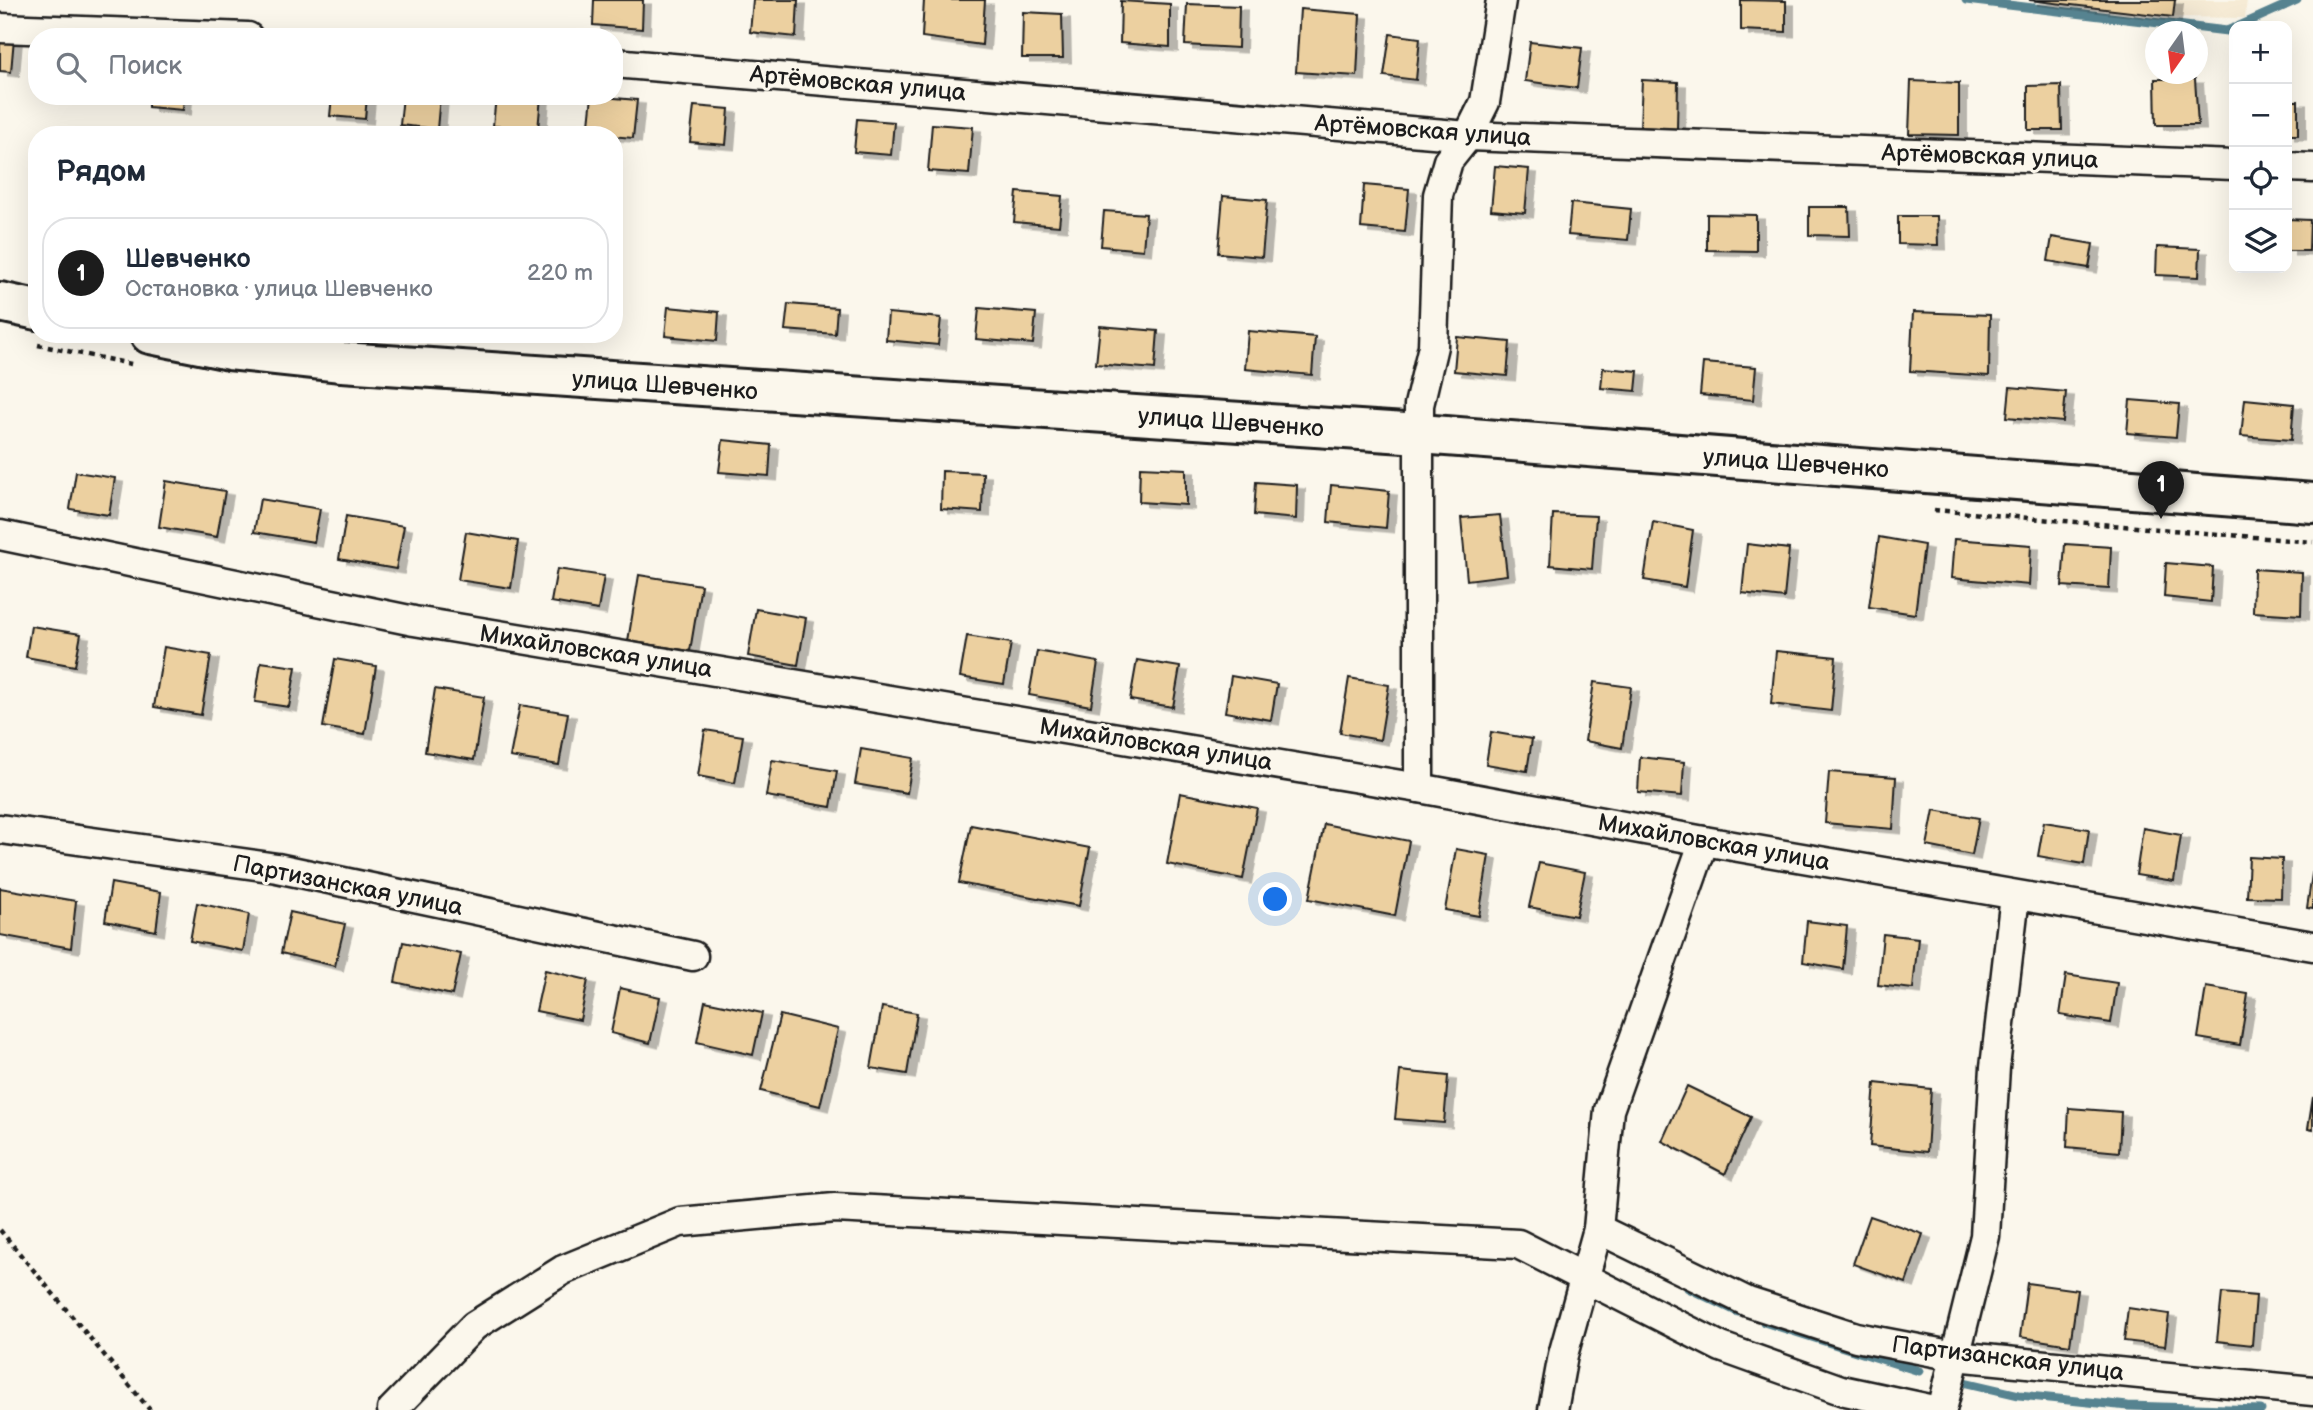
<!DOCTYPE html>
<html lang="ru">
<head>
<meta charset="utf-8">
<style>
  body { margin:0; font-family:"Balsamiq Sans",sans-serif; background:#f2f2f3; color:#1f2937 }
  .controls { position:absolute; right:21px; top:21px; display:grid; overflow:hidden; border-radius:14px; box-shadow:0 7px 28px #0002 }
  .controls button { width:63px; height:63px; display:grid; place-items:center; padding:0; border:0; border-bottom:2px solid #e0e1e3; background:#fff; color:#1f2937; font:35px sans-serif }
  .compass { position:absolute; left:2145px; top:21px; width:63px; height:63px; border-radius:50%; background:#fff; box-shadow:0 7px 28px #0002; rotate:194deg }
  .you { position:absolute; left:1276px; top:900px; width:24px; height:24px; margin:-18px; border:5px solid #fff; border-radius:50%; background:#1a73e8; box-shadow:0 0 0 10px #1a73e833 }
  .badge { display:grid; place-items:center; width:46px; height:46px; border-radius:50%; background:#1c1c1c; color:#fff; font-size:23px; font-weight:700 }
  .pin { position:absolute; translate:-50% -58px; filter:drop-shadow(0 2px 4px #0008) }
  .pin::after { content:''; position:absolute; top:37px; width:24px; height:21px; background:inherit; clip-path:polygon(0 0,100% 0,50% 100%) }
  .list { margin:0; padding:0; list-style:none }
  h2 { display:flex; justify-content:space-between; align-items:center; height:91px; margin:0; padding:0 28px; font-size:30px }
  h2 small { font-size:23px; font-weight:400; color:#747a83 }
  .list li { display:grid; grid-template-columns:46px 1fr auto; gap:21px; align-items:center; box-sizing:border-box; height:112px; margin:0 14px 14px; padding:0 14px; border:2px solid #e0e1e3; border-radius:28px }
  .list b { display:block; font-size:26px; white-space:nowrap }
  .list p { margin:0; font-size:23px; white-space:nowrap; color:#747a83 }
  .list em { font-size:23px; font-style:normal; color:#747a83 }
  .icon { flex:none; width:38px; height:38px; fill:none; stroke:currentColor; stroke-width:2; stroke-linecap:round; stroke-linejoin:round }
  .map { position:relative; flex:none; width:2313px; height:1410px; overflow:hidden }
  .search { position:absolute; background:#fff; box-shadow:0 7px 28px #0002; left:28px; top:28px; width:595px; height:77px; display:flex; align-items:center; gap:18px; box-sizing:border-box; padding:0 24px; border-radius:28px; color:#747a83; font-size:26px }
  .panel { position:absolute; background:#fff; box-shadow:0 7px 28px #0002; left:28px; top:126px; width:595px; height:217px; border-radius:28px }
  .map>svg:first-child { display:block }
</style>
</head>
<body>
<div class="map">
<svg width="2313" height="1410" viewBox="0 0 2313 1410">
  <defs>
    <filter id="shadow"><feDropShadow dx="8" dy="4.5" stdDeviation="0" flood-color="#0004"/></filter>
  </defs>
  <rect width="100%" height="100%" fill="#fbf7ec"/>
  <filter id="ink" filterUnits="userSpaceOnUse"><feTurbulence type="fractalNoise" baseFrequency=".0143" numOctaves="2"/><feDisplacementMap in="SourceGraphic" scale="14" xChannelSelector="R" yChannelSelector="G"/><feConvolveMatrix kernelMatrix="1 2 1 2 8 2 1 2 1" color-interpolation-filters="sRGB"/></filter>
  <g filter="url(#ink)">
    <path fill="#f6ebd5" d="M2029,0H2247L2245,18L2173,17Z"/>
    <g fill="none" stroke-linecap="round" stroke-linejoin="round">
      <g stroke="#578390" stroke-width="9">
        <path d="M1966,0L2227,31L2234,28"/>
        <path d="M2239,26L2297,0"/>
        <path d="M1688,1288L1738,1312"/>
        <path d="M1764,1322L1919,1371"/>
        <path d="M1959,1381L2019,1395L2128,1406L2261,1410"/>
      </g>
    </g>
    <g fill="#ecd0a0" stroke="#1c1c1c" stroke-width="2" filter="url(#shadow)">
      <path d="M594,0H643L642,29L593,25Z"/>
      <path d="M753,0H798L796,37L750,32Z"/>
      <path d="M924,0H985L982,45L922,37Z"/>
      <path d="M1741,0L1786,1V32L1741,30Z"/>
      <path d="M2029,0H2175L2173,17Z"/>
      <path d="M1121,1L1170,4V47L1120,43Z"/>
      <path d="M1187,4L1239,6L1238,48L1185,45Z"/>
      <path d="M1300,9L1360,14L1357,76L1296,72Z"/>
      <path d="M1023,12L1062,14L1063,58H1022Z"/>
      <path d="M1390,34L1420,38L1416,80L1384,76Z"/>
      <path d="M0,37L14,38L11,72L0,71Z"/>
      <path d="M1530,42L1582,48L1577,88L1525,81Z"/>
      <path d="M2155,79H2195L2198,125H2156Z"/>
      <path d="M1642,80L1678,82L1677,129L1640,127Z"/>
      <path d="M1911,81L1959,83V135L1909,134Z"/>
      <path d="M2061,85L2062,130H2028V86Z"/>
      <path d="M148,96H184L183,110L148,107Z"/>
      <path d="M332,96H367L365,119L330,116Z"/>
      <path d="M403,96H440L437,129L400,125Z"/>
      <path d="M496,96H541L538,130L493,126Z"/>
      <path d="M592,96L637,100L633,138L588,134Z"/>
      <rect x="2287" y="101" width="11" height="34"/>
      <path d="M694,106L729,109L726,145L690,142Z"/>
      <path d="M857,119L894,122L891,155L854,152Z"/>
      <path d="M932,124L973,127L969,174L928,171Z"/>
      <path d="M1495,166L1529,169L1525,213L1491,210Z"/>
      <path d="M1364,185L1409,189L1405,232L1361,228Z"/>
      <path d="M1017,192L1062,196L1059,226L1014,222Z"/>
      <path d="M1223,196L1267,200L1262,257L1218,253Z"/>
      <path d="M1571,203L1631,209L1628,240L1568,235Z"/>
      <path d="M1809,207H1849L1850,236L1809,235Z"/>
      <path d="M1104,211L1146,214L1143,250L1101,246Z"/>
      <path d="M1707,214L1756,215V251L1707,250Z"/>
      <path d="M1898,216H1937L1938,245L1898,244Z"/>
      <path d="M2287,219L2310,220L2309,251H2287Z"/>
      <path d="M2052,237L2093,244L2089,268L2048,261Z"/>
      <path d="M2157,247L2200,249L2199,277L2156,275Z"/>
      <path d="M788,304L837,308L835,334L785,330Z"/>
      <path d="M668,307L719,312L717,341L665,336Z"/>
      <path d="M979,308L1036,313L1033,344L976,339Z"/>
      <path d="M1913,312L1990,315L1989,376L1910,371Z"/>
      <path d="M888,313L941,318L938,345L886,340Z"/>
      <path d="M1100,326L1158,331L1155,369L1096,364Z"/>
      <path d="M1248,331L1315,337L1312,375L1245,369Z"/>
      <path d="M1457,337L1510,342L1507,376L1454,371Z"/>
      <path d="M1703,363L1756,367L1753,400L1700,395Z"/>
      <path d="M1603,368L1638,371L1636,391L1601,388Z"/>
      <path d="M2010,387L2066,392L2063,422L2007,417Z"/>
      <path d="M2245,399L2294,404L2291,440L2241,436Z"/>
      <path d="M2130,400L2179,404L2176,437L2127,433Z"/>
      <path d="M723,440L771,445L769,476L719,472Z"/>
      <path d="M1140,467L1186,469V505L1139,502Z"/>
      <path d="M942,471L983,473L982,512L941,509Z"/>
      <path d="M76,472L115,478L109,515L70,509Z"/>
      <path d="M166,481L225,491L217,537L159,527Z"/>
      <path d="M1256,482L1297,485L1296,519L1254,515Z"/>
      <path d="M1331,485L1389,491L1386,528L1328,522Z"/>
      <path d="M260,499L320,509L314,542L254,532Z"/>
      <path d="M1553,514L1596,516L1592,569L1550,565Z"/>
      <path d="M1500,515L1507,575L1467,580L1461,518Z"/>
      <path d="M346,516L404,526L396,569L339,559Z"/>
      <path d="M1653,522L1693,530L1685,587L1644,580Z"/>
      <path d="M466,532L518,541L511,588L458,580Z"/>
      <path d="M1879,537L1924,545L1915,614L1869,607Z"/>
      <path d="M1954,539L2031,545L2029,585L1951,578Z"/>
      <path d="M1747,544L1789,549L1784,598L1742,593Z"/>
      <path d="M2065,544L2111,547L2109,589L2062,586Z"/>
      <path d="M2166,563L2213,567L2211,602L2164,597Z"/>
      <path d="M557,569L604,576L598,610L551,602Z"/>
      <path d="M2254,569L2302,572L2301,615L2253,612Z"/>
      <path d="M639,575L701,585L690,651L628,641Z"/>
      <path d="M756,609L806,618L798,665L748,656Z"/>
      <path d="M31,626L81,634L75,666L26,657Z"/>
      <path d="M967,636L1011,643L1004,684L960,677Z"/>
      <path d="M164,647L211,655L201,715L154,707Z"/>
      <path d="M1037,651L1098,662L1091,706L1029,695Z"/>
      <path d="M1776,651L1836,657L1831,711L1771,704Z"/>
      <path d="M335,659L376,666L365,734L323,727Z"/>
      <path d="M1137,660L1180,667L1173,707L1130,700Z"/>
      <path d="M261,662L296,667L289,707L255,702Z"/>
      <path d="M1231,676L1277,684L1271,720L1225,712Z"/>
      <path d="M1349,678L1389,685L1380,740L1340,733Z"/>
      <path d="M1594,682L1631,687L1622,748L1585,741Z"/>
      <path d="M435,689L484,697L474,760L425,752Z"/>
      <path d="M520,705L568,713L559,765L510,757Z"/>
      <path d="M705,730L743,736L735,783L698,776Z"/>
      <path d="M1491,732L1532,739L1527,771L1486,764Z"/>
      <path d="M861,749L913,758L907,793L855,784Z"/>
      <path d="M1640,757L1684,762L1682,796L1638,792Z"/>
      <path d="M772,760L837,771L831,807L766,796Z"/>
      <path d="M1829,772L1896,777L1893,829L1825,823Z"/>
      <path d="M1180,793L1257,808L1243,879L1167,864Z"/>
      <path d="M1934,810L1979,818L1972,855L1927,846Z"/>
      <path d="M2044,822L2089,829L2084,864L2038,856Z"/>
      <path d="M1324,824L1409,841L1395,916L1309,899Z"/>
      <path d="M971,825L1090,848L1079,906L959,883Z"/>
      <path d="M2143,828L2181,835L2174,881L2136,875Z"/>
      <path d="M1456,849L1489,855L1479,916L1445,910Z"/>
      <path d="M2249,857L2282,859L2281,898L2247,897Z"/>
      <path d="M1539,863L1585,872L1576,916L1529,907Z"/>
      <path d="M2312,874L2313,875V909L2307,908Z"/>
      <path d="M111,883L161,892L156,931L105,921Z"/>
      <path d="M0,888L76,901L71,948L0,935Z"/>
      <path d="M197,903L249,914L243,951L190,941Z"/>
      <path d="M290,912L345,924L335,966L281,953Z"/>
      <path d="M1807,921L1847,926L1843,969L1803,962Z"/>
      <path d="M1883,934L1918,938L1913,989L1878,985Z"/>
      <path d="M403,942L461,954L452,995L395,982Z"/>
      <path d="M545,970L588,980L580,1020L536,1011Z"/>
      <path d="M2066,975L2117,983L2111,1023L2060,1015Z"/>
      <path d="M2206,987L2248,994L2240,1045L2198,1038Z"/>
      <path d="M620,988L660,997L650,1043L611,1033Z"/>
      <path d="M705,1001L762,1013L753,1055L697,1042Z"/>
      <path d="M882,1007L917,1013L907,1074L871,1068Z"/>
      <path d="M780,1015L838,1029L820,1106L761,1091Z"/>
      <path d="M1400,1071L1448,1076L1444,1123L1395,1119Z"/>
      <path d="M1875,1083L1931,1089L1927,1152L1870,1146Z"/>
      <path d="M1687,1086L1751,1117L1725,1174L1662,1141Z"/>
      <path d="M2313,1097V1130L2308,1129Z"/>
      <path d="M2069,1108L2121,1112L2119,1152L2067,1147Z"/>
      <path d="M1870,1216L1923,1234L1906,1283L1853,1264Z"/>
      <path d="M2027,1283L2078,1290L2070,1345L2020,1337Z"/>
      <path d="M2222,1293L2256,1296L2252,1345L2217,1341Z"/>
      <path d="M2128,1308L2169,1314L2165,1346L2124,1341Z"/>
    </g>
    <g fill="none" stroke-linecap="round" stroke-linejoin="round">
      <defs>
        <g id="street">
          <path d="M0,28L248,37"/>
          <path d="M614,63L1468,136L2234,165"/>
          <path d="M2287,167L2313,168"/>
          <path d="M0,535L414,621L1419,788L1704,841L2313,946"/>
          <path d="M1419,788V405L1433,346L1438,195L1448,161L1468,136L1485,102L1501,0"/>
          <path d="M0,829L277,868L693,956"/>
          <path d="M1598,1229L1748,1302L1856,1337L1955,1356L2313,1391"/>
          <path d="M392,1410L474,1326L563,1270L680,1222L835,1208L1518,1244L1721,1347L1841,1390L1934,1410"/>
          <path d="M1553,1410L1563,1355L1598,1229L1609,1110L1704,841"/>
          <path d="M1942,1410L1985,1236L1995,1067L2015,896"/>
        </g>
        <g id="primary">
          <path d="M0,302L37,310"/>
          <path d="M150,334L229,350L342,362L1420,434L2313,503"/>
        </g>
      </defs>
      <use href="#street" stroke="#1c1c1c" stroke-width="33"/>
      <use href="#primary" stroke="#1c1c1c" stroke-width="44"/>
      <g stroke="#1c1c1c" stroke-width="4.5" stroke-dasharray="5 5" stroke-linecap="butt">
        <path d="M38,345L136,365"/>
        <path d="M1934,510L2313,542"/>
        <path d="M0,1230L150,1410"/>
      </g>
      <use href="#street" stroke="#fbf7ec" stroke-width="28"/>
      <use href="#primary" stroke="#fbf7ec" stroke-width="38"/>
    </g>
  </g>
  <g text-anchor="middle" stroke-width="6" stroke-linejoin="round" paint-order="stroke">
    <g font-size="24" fill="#1c1c1c" stroke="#fbf7ec">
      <text transform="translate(858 83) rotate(5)" y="8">Артёмовская улица</text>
      <text transform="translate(1423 130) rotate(4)" y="8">Артёмовская улица</text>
      <text transform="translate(1990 156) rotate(2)" y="8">Артёмовская улица</text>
      <text transform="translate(665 385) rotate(4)" y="8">улица Шевченко</text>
      <text transform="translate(1231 422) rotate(4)" y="8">улица Шевченко</text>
      <text transform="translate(1796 463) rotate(4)" y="8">улица Шевченко</text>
      <text transform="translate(596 651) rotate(9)" y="8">Михайловская улица</text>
      <text transform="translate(1156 744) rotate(9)" y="8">Михайловская улица</text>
      <text transform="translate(1714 842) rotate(10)" y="8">Михайловская улица</text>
      <text transform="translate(348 885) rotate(11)" y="8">Партизанская улица</text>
      <text transform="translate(2008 1358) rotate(7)" y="8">Партизанская улица</text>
    </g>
  </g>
</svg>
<div class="controls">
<button>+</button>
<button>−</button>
<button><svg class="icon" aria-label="locate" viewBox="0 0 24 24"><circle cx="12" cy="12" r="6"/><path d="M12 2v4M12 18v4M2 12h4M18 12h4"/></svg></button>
<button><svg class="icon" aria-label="layers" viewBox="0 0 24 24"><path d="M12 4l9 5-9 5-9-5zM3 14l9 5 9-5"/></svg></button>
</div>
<svg class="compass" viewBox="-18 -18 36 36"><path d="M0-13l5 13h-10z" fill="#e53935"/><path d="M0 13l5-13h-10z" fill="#747a83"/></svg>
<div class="you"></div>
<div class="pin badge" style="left:2161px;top:519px">1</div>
<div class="search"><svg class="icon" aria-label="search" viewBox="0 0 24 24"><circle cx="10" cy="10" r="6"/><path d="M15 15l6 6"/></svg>Поиск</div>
<section class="panel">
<h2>Рядом<small></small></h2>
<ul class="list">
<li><span class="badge">1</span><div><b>Шевченко</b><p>Остановка · улица Шевченко</p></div><em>220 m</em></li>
</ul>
</section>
</div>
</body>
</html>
